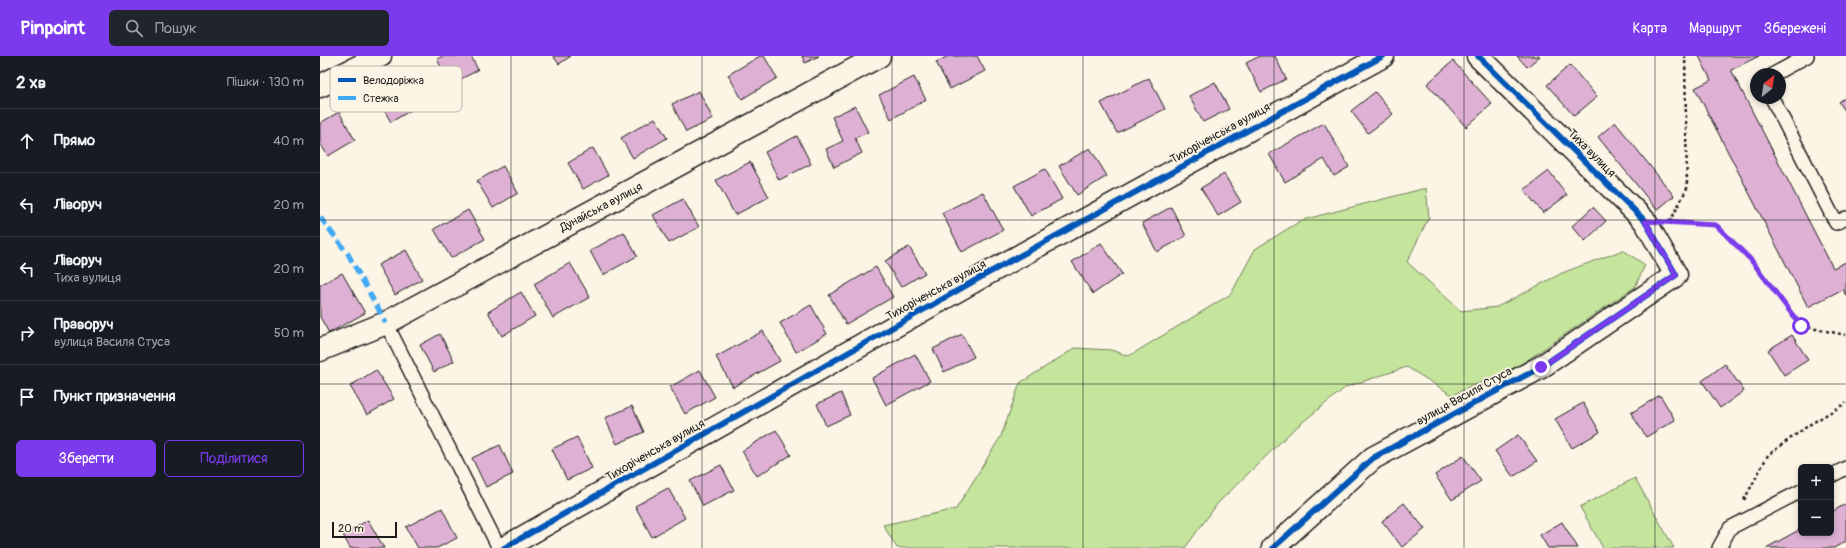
<!DOCTYPE html>
<html lang="uk">
<head>
<meta charset="utf-8">
<style>
  body { margin:0; font-family:Pangolin,sans-serif; background:#20242c; color:#f1f3f6 }
  .controls { position:absolute; right:12px; bottom:12px; display:grid; overflow:hidden; border-radius:6px; box-shadow:0 2px 6px #0003 }
  .controls button { width:36px; height:36px; display:grid; place-items:center; padding:0; border:0; border-bottom:1px solid #363941; background:#171b24; color:#f1f3f6; font:20px sans-serif }
  .compass { position:absolute; left:1430px; top:12px; width:36px; height:36px; border-radius:50%; background:#171b24; box-shadow:0 2px 6px #0003; rotate:30deg }
  .scale { position:absolute; left:12px; bottom:10px; width:65px; box-sizing:border-box; padding-left:4px; border:2px solid #1c1c1c; border-top:0; font-size:11px; line-height:14px; white-space:nowrap; color:#1c1c1c; -webkit-text-stroke:3px #fcf5e5; paint-order:stroke }
  .stop { position:absolute; width:12px; height:12px; margin:-9px; border:3px solid #7c3aed; border-radius:50%; background:#fff }
  .stop.end { background:#7c3aed; border-color:#fff; box-shadow:0 1px 4px #0008 }
  .list { margin:0; padding:0; list-style:none }
  h2 { display:flex; justify-content:space-between; align-items:center; height:52px; margin:0; padding:0 16px; font-size:17px }
  h2 small { font-size:13px; font-weight:400; color:#9ea1a6 }
  .list li { display:grid; grid-template-columns:26px 1fr auto; gap:12px; align-items:center; box-sizing:border-box; height:64px; padding:0 16px; border-top:1px solid #363941 }
  .list b { display:block; font-size:15px; white-space:nowrap }
  .list p { margin:0; font-size:13px; white-space:nowrap; color:#9ea1a6 }
  .list em { font-size:13px; font-style:normal; color:#9ea1a6 }
  .actions { display:flex; gap:8px; padding:12px 16px }
  .actions a { flex:1; padding:9px 0; border:1px solid #7c3aed; border-radius:6px; text-align:center; font-size:14px; color:#7c3aed }
  .actions .main { background:#7c3aed; color:#fff }
  .icon { flex:none; width:22px; height:22px; fill:none; stroke:currentColor; stroke-width:2; stroke-linecap:round; stroke-linejoin:round }
  .map { position:relative; flex:none; width:1526px; height:492px; overflow:hidden }
  header { display:flex; align-items:center; gap:24px; box-sizing:border-box; height:56px; padding:0 20px; background:#7c3aed; color:#fff }
  header strong { font-size:19px }
  nav { display:flex; gap:22px; margin-inline-start:auto; font-size:14px }
  .search { width:280px; height:36px; background:#20242c; display:flex; align-items:center; gap:10px; box-sizing:border-box; padding:0 14px; border-radius:6px; color:#9ea1a6; font-size:15px }
  main { display:flex }
  aside { flex:1; background:#171b24 }
  .map>svg:first-child { display:block }
</style>
</head>
<body>
<header>
<strong>Pinpoint</strong>
<div class="search"><svg class="icon" aria-label="search" viewBox="0 0 24 24"><circle cx="10" cy="10" r="6"/><path d="M15 15l6 6"/></svg>Пошук</div>
<nav><a>Карта</a><a>Маршрут</a><a>Збережені</a></nav>
</header>
<main>
<aside>
<h2>2 хв<small>Пішки · 130 m</small></h2>
<ul class="list">
<li><svg class="icon" aria-label="ahead" viewBox="0 0 24 24"><path d="M12 20V5M6 11l6-6 6 6"/></svg><div><b>Прямо</b></div><em>40 m</em></li>
<li><svg class="icon" aria-label="left" viewBox="0 0 24 24"><path d="M17 20v-9H6M10 6l-5 5 5 5"/></svg><div><b>Ліворуч</b></div><em>20 m</em></li>
<li><svg class="icon" aria-label="left" viewBox="0 0 24 24"><path d="M17 20v-9H6M10 6l-5 5 5 5"/></svg><div><b>Ліворуч</b><p>Тиха вулиця</p></div><em>20 m</em></li>
<li><svg class="icon" aria-label="right" viewBox="0 0 24 24"><path d="M7 20v-9h11M14 6l5 5-5 5"/></svg><div><b>Праворуч</b><p>вулиця Василя Стуса</p></div><em>50 m</em></li>
<li><svg class="icon" aria-label="arrive" viewBox="0 0 24 24"><path d="M6 21V4h12l-3 4 3 4H6"/></svg><div><b>Пункт призначення</b></div></li>
</ul>
<div class="actions"><a class="main">Зберегти</a><a>Поділитися</a></div>
</aside>
<div class="map">
<svg width="1526" height="492" viewBox="0 0 1526 492">
  <rect width="100%" height="100%" fill="#fcf5e5"/>
  <filter id="ink" filterUnits="userSpaceOnUse"><feTurbulence type="fractalNoise" baseFrequency=".025" numOctaves="2"/><feDisplacementMap in="SourceGraphic" scale="8" xChannelSelector="R" yChannelSelector="G"/><feConvolveMatrix kernelMatrix="1 2 1 2 8 2 1 2 1" color-interpolation-filters="sRGB"/></filter>
  <g filter="url(#ink)">
    <g fill="#c5e49c" stroke="#70805c">
      <path d="M1106,132L1109,161L1087,206L1141,255L1177,251L1242,217L1303,194L1325,209L1315,231L1197,311L1132,339L1087,311L1026,331L973,374L898,447L865,492H577L563,469L636,453L681,380L700,327L755,292L791,294L809,300L911,238L935,193L982,164Z"/>
      <path d="M1315,422L1354,492H1283L1260,451Z"/>
    </g>
    <g fill="#deb1d4" stroke="#1c1c1c">
      <path d="M123,0H151L158,14L130,29L117,3Z"/>
      <path d="M233,0H251L239,8Z"/>
      <path d="M440,0H444L457,22L422,43L408,19Z"/>
      <path d="M482,0H499L485,7Z"/>
      <path d="M629,0H657L665,15L630,33L616,6Z"/>
      <path d="M940,0H955L966,23L941,36L926,7Z"/>
      <path d="M1197,0H1220L1207,11Z"/>
      <path d="M1379,0H1439L1411,14L1513,212L1526,206V240L1523,233L1488,251L1375,32L1391,24Z"/>
      <path d="M1133,5L1172,48L1146,71L1107,28Z"/>
      <path d="M1250,9L1277,41L1254,60L1227,29Z"/>
      <path d="M594,21L606,44L571,63L559,39Z"/>
      <path d="M829,22L845,53L797,77L781,47Z"/>
      <path d="M77,25L93,53L71,66L55,38Z"/>
      <path d="M895,26L909,53L883,66L869,40Z"/>
      <path d="M379,35L393,63L366,76L352,48Z"/>
      <path d="M1055,36L1073,58L1048,77L1031,55Z"/>
      <path d="M1526,41V56L1519,46Z"/>
      <path d="M535,50L548,76L535,82L542,97L514,111L506,93L523,85L512,61Z"/>
      <path d="M19,56L35,84L8,100L0,87V67Z"/>
      <path d="M335,62L347,82L313,102L301,82Z"/>
      <path d="M1295,66L1354,140L1337,154L1278,81Z"/>
      <path d="M1004,67L1029,111L1014,120L1004,103L965,126L949,98Z"/>
      <path d="M477,80L491,108L459,124L445,96Z"/>
      <path d="M273,92L288,119L263,133L248,107Z"/>
      <path d="M770,92L787,120L757,139L739,110Z"/>
      <path d="M430,106L449,141L415,159L396,124Z"/>
      <path d="M183,110L198,137L173,152L157,125Z"/>
      <path d="M725,113L742,143L711,160L694,130Z"/>
      <path d="M1229,115L1247,139L1223,157L1204,134Z"/>
      <path d="M904,118L921,146L898,160L881,132Z"/>
      <path d="M663,136L683,174L642,196L622,157Z"/>
      <path d="M363,143L379,171L349,187L333,159Z"/>
      <path d="M851,151L866,180L837,196L822,167Z"/>
      <path d="M1273,151L1286,165L1265,185L1252,170Z"/>
      <path d="M148,154L165,183L131,202L114,173Z"/>
      <path d="M304,176L317,200L283,219L270,195Z"/>
      <path d="M781,187L802,218L773,238L752,206Z"/>
      <path d="M589,191L605,217L581,231L565,205Z"/>
      <path d="M86,194L102,223L75,239L58,209Z"/>
      <path d="M250,207L270,241L233,262L214,228Z"/>
      <path d="M556,211L573,241L526,268L509,239Z"/>
      <path d="M22,217L45,257L9,277L0,261V229Z"/>
      <path d="M201,236L215,260L182,280L168,256Z"/>
      <path d="M491,249L507,278L476,296L460,267Z"/>
      <path d="M443,275L460,305L413,331L396,301Z"/>
      <path d="M120,278L134,305L114,316L100,289Z"/>
      <path d="M642,278L654,301L624,316L613,293Z"/>
      <path d="M1472,279L1488,304L1464,319L1448,294Z"/>
      <path d="M595,298L610,325L566,349L552,322Z"/>
      <path d="M1405,308L1424,335L1400,352L1382,325Z"/>
      <path d="M56,314L74,343L47,359L30,330Z"/>
      <path d="M380,314L395,341L365,358L350,331Z"/>
      <path d="M521,337L530,359L506,370L497,348Z"/>
      <path d="M1340,339L1355,364L1326,381L1311,357Z"/>
      <path d="M1263,347L1280,376L1252,392L1235,363Z"/>
      <path d="M312,350L324,376L297,388L285,362Z"/>
      <path d="M456,374L471,399L437,420L422,395Z"/>
      <path d="M1198,379L1217,405L1193,421L1175,395Z"/>
      <path d="M257,381L272,412L247,424L232,393Z"/>
      <path d="M180,389L193,418L166,431L152,402Z"/>
      <path d="M1143,400L1161,425L1132,444L1115,419Z"/>
      <path d="M401,409L414,434L383,450L370,425Z"/>
      <path d="M348,432L365,462L332,481L315,450Z"/>
      <path d="M1084,447L1105,473L1082,491L1062,465Z"/>
      <path d="M1526,448V485L1514,492H1446L1481,473V477H1511V456Z"/>
      <path d="M122,452L137,482L117,492H98L86,471Z"/>
      <path d="M48,464L64,492H30L23,479Z"/>
      <path d="M1242,466L1258,492H1228L1220,479Z"/>
    </g>
    <g fill="none" stroke-linecap="round" stroke-linejoin="round">
      <defs>
        <g id="service">
          <path d="M1454,18L1487,0"/>
          <path d="M1452,42L1516,167L1526,162"/>
          <path d="M66,267L179,492"/>
          <path d="M1511,420L1526,412"/>
          <path d="M1399,492L1410,472L1481,435"/>
        </g>
        <g id="minor">
          <path d="M0,30L60,0"/>
          <path d="M0,294L66,267L559,0"/>
          <path d="M184,492L663,220L1063,0"/>
          <path d="M953,492L1053,402L1221,311L1356,219L1325,165L1158,0"/>
        </g>
      </defs>
      <use href="#service" stroke="#1c1c1c" stroke-width="16"/>
      <use href="#minor" stroke="#1c1c1c" stroke-width="25"/>
      <g stroke="#1c1c1c" stroke-width="2.5" stroke-dasharray="3 3" stroke-linecap="butt">
        <path d="M1350,166L1396,169L1431,204L1481,270L1526,279"/>
        <path d="M1350,166L1367,132L1365,0"/>
        <path d="M1424,444L1448,399L1489,369L1526,347"/>
      </g>
      <use href="#service" stroke="#fcf5e5" stroke-width="13"/>
      <use href="#minor" stroke="#fcf5e5" stroke-width="22"/>
      <path stroke="#3fa9f5" stroke-width="5" stroke-dasharray="10 5" stroke-linecap="butt" d="M0,161L28,198L66,267"/>
      <defs>
        <g id="cycleway">
          <path d="M184,492L663,220L1063,0"/>
          <path d="M953,492L1053,402L1221,311L1356,219L1325,165L1158,0"/>
        </g>
      </defs>
      <use href="#cycleway" stroke="#fcf5e5" stroke-width="8"/>
      <use href="#cycleway" stroke="#0057b8" stroke-width="6"/>
    </g>
  </g>
  <g fill="none" stroke-linecap="round" stroke-linejoin="round" filter="url(#ink)">
    <path stroke="#7c3aed" stroke-width="5" d="M1221,311L1356,219L1325,165L1396,169L1431,204L1481,270"/>
  </g>
  <path fill="none" stroke="#1c1c1c" stroke-width="1" stroke-opacity="0.55" d="M191,0V492M382,0V492M572,0V492M763,0V492M954,0V492M1144,0V492M1335,0V492M0,164H1526M0,328H1526"/>
  <g text-anchor="middle" stroke-width="3.5" stroke-linejoin="round" paint-order="stroke">
    <g font-size="12" fill="#1c1c1c" stroke="#fcf5e5">
      <text transform="translate(900 77) rotate(-29)" y="4">Тихоріченська вулиця</text>
      <text transform="translate(1272 97) rotate(45)" y="4">Тиха вулиця</text>
      <text transform="translate(281 151) rotate(-28)" y="4">Дунайська вулиця</text>
      <text transform="translate(616 234) rotate(-29)" y="4">Тихоріченська вулиця</text>
      <text transform="translate(1144 340) rotate(-29)" y="4">вулиця Василя Стуса</text>
      <text transform="translate(335 394) rotate(-30)" y="4">Тихоріченська вулиця</text>
    </g>
  </g>
  <rect x="10" y="10" width="132" height="46" rx="6" fill="#fcf5e5" stroke="#b9b4a9" stroke-width="1"/>
  <rect x="18" y="22" width="18" height="4" fill="#0057b8"/>
  <rect x="18" y="40" width="18" height="4" fill="#3fa9f5"/>
  <g font-size="11" fill="#1c1c1c">
    <text x="43" y="28">Велодоріжка</text>
    <text x="43" y="46">Стежка</text>
  </g>
</svg>
<div class="controls">
<button>+</button>
<button>−</button>
</div>
<svg class="compass" viewBox="-18 -18 36 36"><path d="M0-13l5 13h-10z" fill="#e53935"/><path d="M0 13l5-13h-10z" fill="#9ea1a6"/></svg>
<div class="scale">20 m</div>
<div class="stop" style="left:1481px;top:270px"></div>
<div class="stop end" style="left:1221px;top:311px"></div>
</div>
</main>
</body>
</html>
